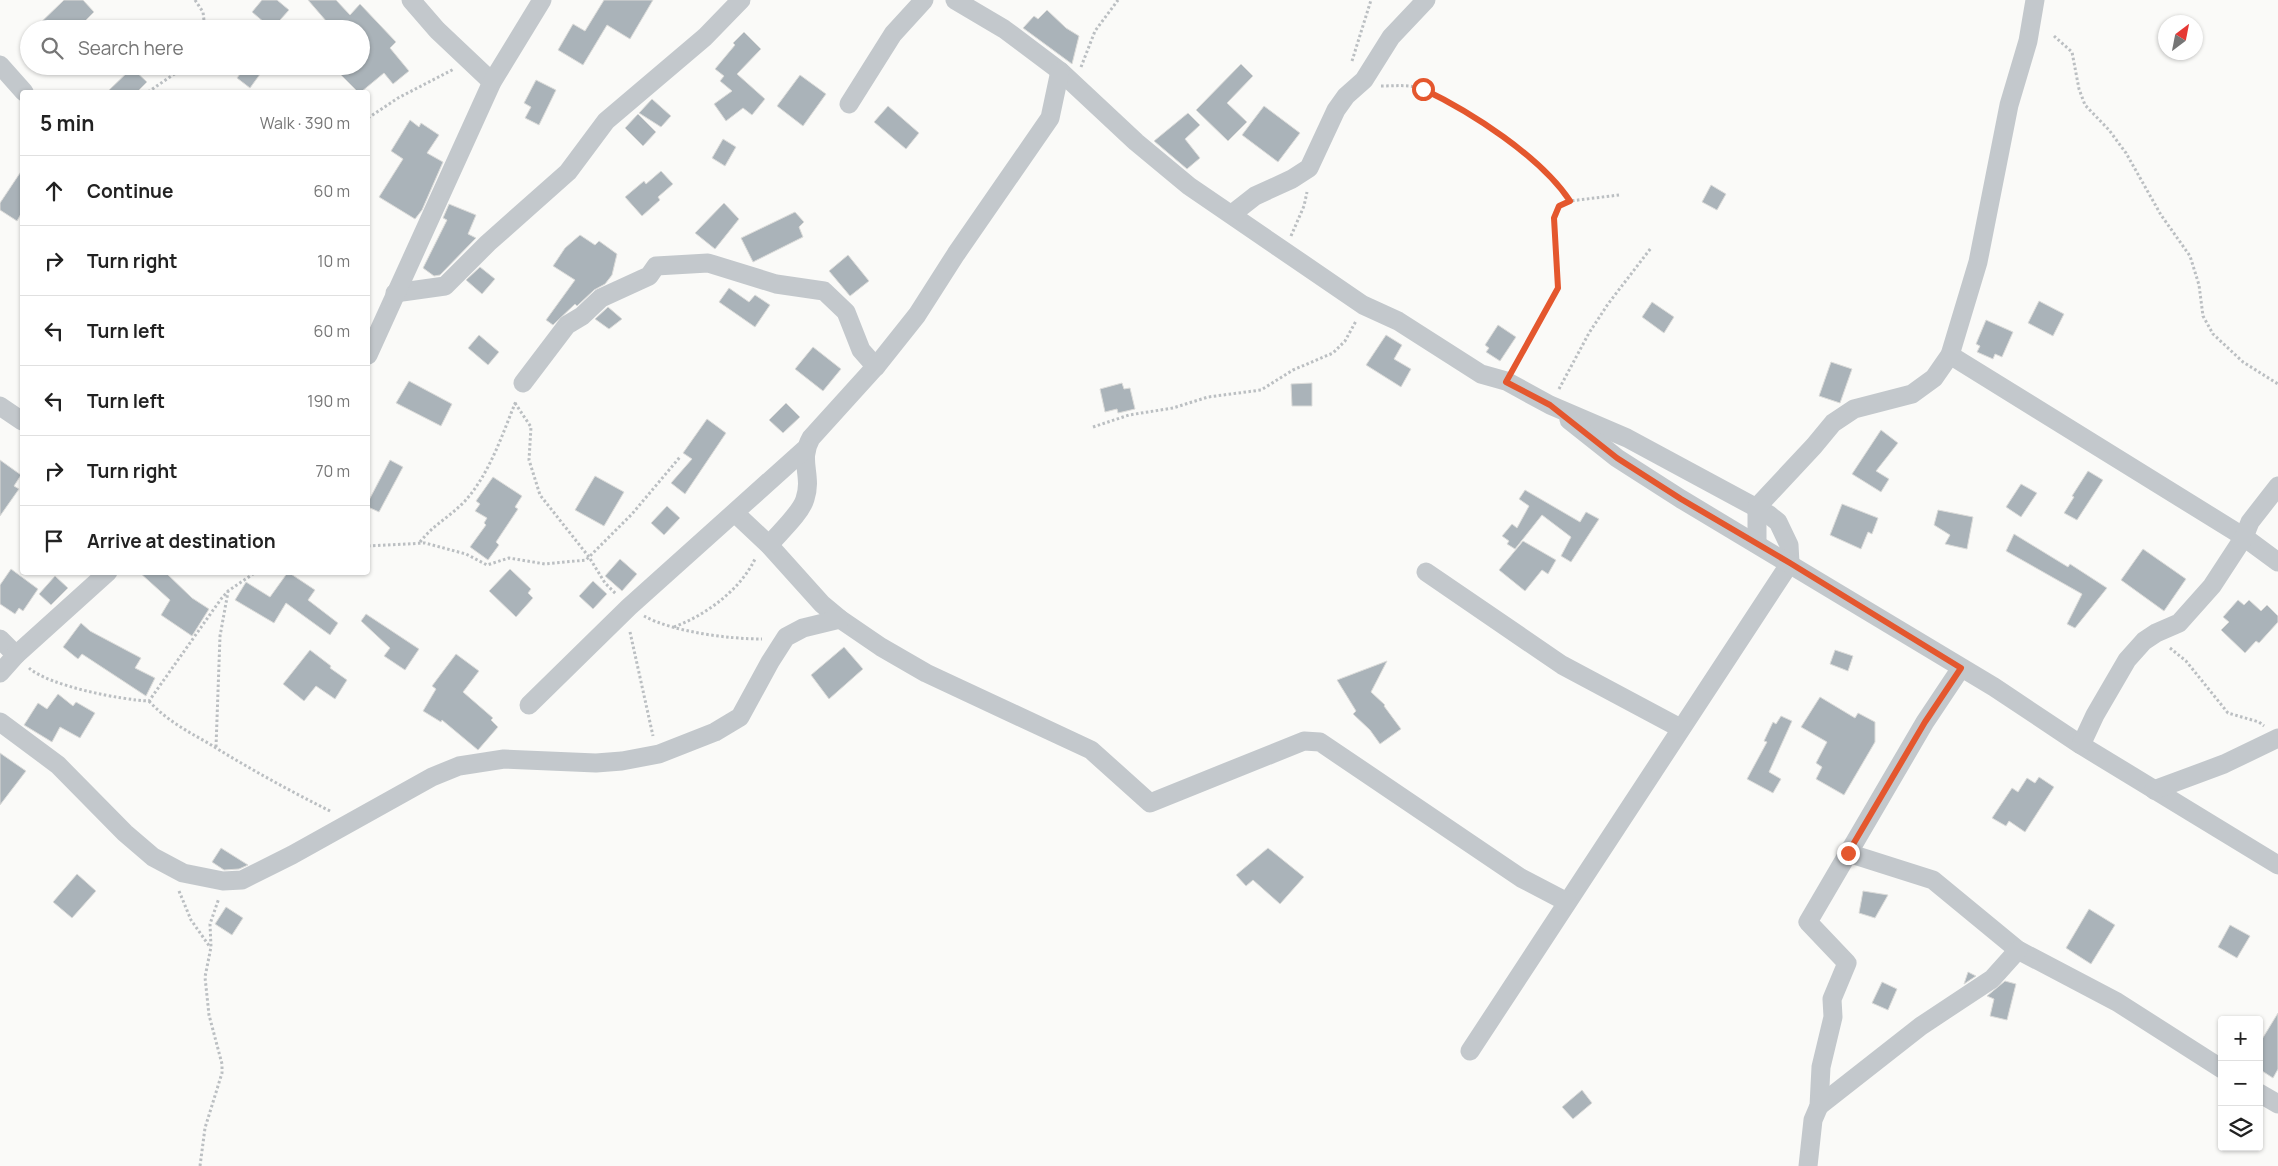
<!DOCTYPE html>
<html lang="en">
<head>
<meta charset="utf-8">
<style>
  body { margin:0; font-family:Manrope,sans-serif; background:#f2f2f2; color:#222 }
  .controls { position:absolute; right:15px; bottom:15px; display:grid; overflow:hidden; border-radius:5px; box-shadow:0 1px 4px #0004 }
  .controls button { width:45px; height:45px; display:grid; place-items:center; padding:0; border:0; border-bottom:1px solid #e0e0e0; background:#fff; color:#222; font:25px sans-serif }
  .compass { position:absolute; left:2158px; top:15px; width:45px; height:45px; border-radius:50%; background:#fff; box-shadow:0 1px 4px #0004; rotate:32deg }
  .stop { position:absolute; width:15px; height:15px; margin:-11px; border:4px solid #e4572e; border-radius:50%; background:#fff }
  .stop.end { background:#e4572e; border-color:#fff; box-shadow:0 1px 5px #0008 }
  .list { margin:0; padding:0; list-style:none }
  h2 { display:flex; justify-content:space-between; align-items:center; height:65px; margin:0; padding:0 20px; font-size:21px }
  h2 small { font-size:16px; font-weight:400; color:#767676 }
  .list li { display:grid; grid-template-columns:32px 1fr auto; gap:15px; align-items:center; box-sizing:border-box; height:70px; padding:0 20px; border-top:1px solid #e0e0e0 }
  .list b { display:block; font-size:19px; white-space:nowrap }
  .list em { font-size:16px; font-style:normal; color:#767676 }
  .icon { flex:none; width:28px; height:28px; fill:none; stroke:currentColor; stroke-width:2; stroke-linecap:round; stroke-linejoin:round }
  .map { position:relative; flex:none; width:2278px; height:1166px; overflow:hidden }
  .search { position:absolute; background:#fff; box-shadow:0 1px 4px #0004; left:20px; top:20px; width:350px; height:55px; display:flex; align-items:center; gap:12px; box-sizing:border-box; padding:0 18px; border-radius:28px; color:#767676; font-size:19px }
  .panel { position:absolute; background:#fff; box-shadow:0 1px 4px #0004; left:20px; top:90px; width:350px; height:485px; border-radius:5px }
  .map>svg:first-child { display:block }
</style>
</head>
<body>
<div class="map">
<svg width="2278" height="1166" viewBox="0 0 2278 1166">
  <rect width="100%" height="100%" fill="#fafaf8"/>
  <g fill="#aab3b9" stroke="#dcdcda">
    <path d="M64,0H83L94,12L77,29H34Z"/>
    <path d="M262,0H277L289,10L272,29L252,12Z"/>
    <path d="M308,0H336L350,15L360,4L396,42L390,48L409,71L393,84L384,73L361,92H358L341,75L351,66H361V29H333Z"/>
    <path d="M604,0H653L630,39L607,25L583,65L558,50L573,24L585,31Z"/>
    <path d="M1047,10L1066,28L1079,36L1072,64L1023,28L1034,16L1038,19Z"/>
    <path d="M744,32L761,49L737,74L765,99L752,115L743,108L726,121L714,104L732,91L720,81L724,76L715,69L735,45L733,43Z"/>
    <path d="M1241,64L1253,76L1227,103L1247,122L1228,141L1196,110Z"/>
    <path d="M246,66H266L250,88L237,78Z"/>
    <path d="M132,68L147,82L137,92H107Z"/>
    <path d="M800,75L826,94L803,126L777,106Z"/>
    <path d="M536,80L556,90L539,125L525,118L531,107L524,103Z"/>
    <path d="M652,99L671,116L661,127L639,113Z"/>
    <path d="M888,106L919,133L906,149L874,122Z"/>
    <path d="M1264,106L1300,133L1278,162L1242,135Z"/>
    <path d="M1188,113L1200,125L1185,139L1200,158L1187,169L1154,141Z"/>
    <path d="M638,114L656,132L643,146L625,128Z"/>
    <path d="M410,120L419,127L421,123L439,135L427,153L443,162L422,210L415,219L379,197L403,159L391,151Z"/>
    <path d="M723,139L736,147L725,166L712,158Z"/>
    <path d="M22,170V212L17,221L0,210V203Z"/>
    <path d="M661,171L673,184L658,197L660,200L642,216L625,197L644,181L646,184Z"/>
    <path d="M1711,185L1726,194L1717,210L1702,202Z"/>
    <path d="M724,203L739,219L715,249L695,233Z"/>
    <path d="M449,204L476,215L468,234L476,238L440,275L434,276L423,268L447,220L443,218Z"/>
    <path d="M795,212L804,222L799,227L803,237L753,262L741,238Z"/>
    <path d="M580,235L595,245L599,241L617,254L612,275L605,284L594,290L577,306L575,304L553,325L546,320L575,280L553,266L565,248Z"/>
    <path d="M848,255L869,281L850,296L829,271Z"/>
    <path d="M480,267L495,279L482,294L466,280Z"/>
    <path d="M729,288L749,302L755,295L770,305L755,327L719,302Z"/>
    <path d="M2039,301L2064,314L2053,336L2028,323Z"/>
    <path d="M1652,302L1674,317L1664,333L1642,317Z"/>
    <path d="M608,307L622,319L609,329L595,319Z"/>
    <path d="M1986,320L2013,332L2002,357L1995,354L1993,359L1977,352L1980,346L1976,344Z"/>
    <path d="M1498,325L1516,337L1500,361L1486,352L1489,348L1485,345Z"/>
    <path d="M479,335L499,352L488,365L468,348Z"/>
    <path d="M1386,335L1402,345L1394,359L1411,369L1401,387L1366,365Z"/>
    <path d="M813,347L841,369L823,391L795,369Z"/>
    <path d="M1831,362L1852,369L1840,403L1819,396Z"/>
    <path d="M409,381L452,404L441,426L396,403Z"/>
    <path d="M1122,383L1124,389L1130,388L1135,409L1118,413L1117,409L1105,412L1100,389Z"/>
    <path d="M1312,383V406H1292L1291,384Z"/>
    <path d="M786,403L800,417L783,433L769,420Z"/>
    <path d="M707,419L726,433L685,494L671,483L692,459L683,453Z"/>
    <path d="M1881,430L1898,443L1876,471L1889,479L1881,492L1852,474Z"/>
    <path d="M0,460L21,475L14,486L19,489L0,516Z"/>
    <path d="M390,460L403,467L379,512L368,507V502Z"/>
    <path d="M2088,471L2103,480L2077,520L2064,513L2074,497L2072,496Z"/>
    <path d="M595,476L624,492L604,526L575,510Z"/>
    <path d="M493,477L522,496L515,507L518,509L496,542L499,545L488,560L470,547L486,525L484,523L487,518L475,511L480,504L476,501Z"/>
    <path d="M2021,484L2037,493L2021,517L2006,507Z"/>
    <path d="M1525,490L1580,522L1586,512L1599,519L1571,562L1561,556L1571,537L1542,515L1515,549L1507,544L1509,541L1502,536L1512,524L1517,528L1529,506L1519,499Z"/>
    <path d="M1842,504L1878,518L1872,534L1868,532L1861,549L1830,535Z"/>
    <path d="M667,506L680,518L664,535L651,523Z"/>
    <path d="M1938,510L1973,517L1967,549L1945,544L1950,535L1934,525Z"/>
    <path d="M2014,534L2068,567L2070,564L2107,588L2075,628L2067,624L2082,594L2006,551Z"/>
    <path d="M1523,541L1556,560L1548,574L1542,570L1525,591L1499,570Z"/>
    <path d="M2143,549L2186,579L2164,611L2121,580Z"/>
    <path d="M620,559L637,574L622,591L605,576Z"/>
    <path d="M11,569L38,589L23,611L19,608L15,614L0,604V585Z"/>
    <path d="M510,569L531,589L528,593L533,598L516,617L489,591Z"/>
    <path d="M139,572H165L192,598L209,609L192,636L161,615L170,600Z"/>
    <path d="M288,572L315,590L308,600L338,623L330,635L286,603L274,623L235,600L246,582L270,597Z"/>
    <path d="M55,576L68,588L51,605L39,594Z"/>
    <path d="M593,581L607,594L593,609L579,596Z"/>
    <path d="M2238,600L2244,605L2249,600L2261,611L2267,605L2278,616V622L2259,643L2256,641L2245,653L2221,630L2229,622L2223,617Z"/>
    <path d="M366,614L419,649L405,670L384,656L390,648L361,621Z"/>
    <path d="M81,623L90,631L141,658L135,668L155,678L146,696L82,654L78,659L63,647Z"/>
    <path d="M844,647L863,669L829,699L811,675Z"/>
    <path d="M310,650L331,666L330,668L347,680L335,699L316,686L304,701L283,684Z"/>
    <path d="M1835,650L1853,656L1848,671L1830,664Z"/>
    <path d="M456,654L479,671L463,692L493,718L491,720L498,727L478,750L442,720L441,722L423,711L436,689L432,686Z"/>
    <path d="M1387,661L1371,692L1385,705L1384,706L1401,729L1380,744L1370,730L1353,714L1356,711L1337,680Z"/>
    <path d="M58,694L73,706L76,702L95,713L80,738L60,727L52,742L24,725L38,703L47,709Z"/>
    <path d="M1820,697L1855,718L1858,713L1875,722V742L1844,795L1816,779L1822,767L1816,763L1827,742L1801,727Z"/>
    <path d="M1781,716L1792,721L1769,772L1781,779L1773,793L1747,779L1767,742L1764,741L1773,722L1776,724Z"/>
    <path d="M0,753L26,771L0,805Z"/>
    <path d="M2039,777L2054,787L2025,832L2009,821L2006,826L1992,818L2012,788L2018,792L2027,778L2035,783Z"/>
    <path d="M221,848L248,865L239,869L224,870L212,862Z"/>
    <path d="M1268,848L1304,877L1280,904L1253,880L1246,886L1236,875Z"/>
    <path d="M77,874L96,891L72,918L53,902Z"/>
    <path d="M1863,891L1888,895L1875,918L1859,913Z"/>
    <path d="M226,907L243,918L232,935L215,924Z"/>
    <path d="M2089,909L2115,925L2091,964L2066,948Z"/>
    <path d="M2230,925L2250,936L2237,958L2218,947Z"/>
    <path d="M1968,972L1976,976L1964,984Z"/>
    <path d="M2005,981L2016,984L2007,1020L1990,1016L1994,999L1987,996Z"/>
    <path d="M1882,982L1897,989L1888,1010L1872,1003Z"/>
    <path d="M2278,1013V1069L2273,1078L2259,1069V1044Z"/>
    <path d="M1582,1090L1592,1103L1573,1119L1562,1107Z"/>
  </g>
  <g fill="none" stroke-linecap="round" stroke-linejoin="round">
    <g stroke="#bbbfc2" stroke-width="3" stroke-dasharray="2.5 2.5" stroke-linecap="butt">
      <path d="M195,0L203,12L205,29"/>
      <path d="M2054,36L2072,52L2079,89L2085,105L2109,130L2126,153L2161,215L2190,256L2199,285L2203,316L2213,334L2243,362L2278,384"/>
      <path d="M1352,61L1371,0"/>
      <path d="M1081,67L1095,31L1118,0"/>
      <path d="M1381,86C1396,86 1409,84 1423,89C1438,94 1453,104 1466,113C1504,137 1545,164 1570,201"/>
      <path d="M148,92L186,66"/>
      <path d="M368,118L398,98L454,69"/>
      <path d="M1291,236L1304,206L1307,192"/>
      <path d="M1515,365L1558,288L1554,218C1556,208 1561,204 1570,201L1619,195"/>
      <path d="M1559,389L1589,333L1608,304L1651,248"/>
      <path d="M515,403L531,427L529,460L540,495L589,557L605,583L616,594"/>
      <path d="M1093,427L1129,415L1173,408L1208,397L1261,390L1293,370L1333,353L1345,341L1356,321"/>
      <path d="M420,542C433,525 451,516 465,501C490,473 502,435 516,401"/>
      <path d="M368,546L425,543L466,554L487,565L509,558L545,564L586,560L632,514L680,457"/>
      <path d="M644,616C673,632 729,639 762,639"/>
      <path d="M674,627C706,615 740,590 755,559"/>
      <path d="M630,632L653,736"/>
      <path d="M2170,648L2186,661L2228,713L2259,722L2264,726"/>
      <path d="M29,668C49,686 122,700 149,701L221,599L228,591L256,572"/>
      <path d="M149,701C166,720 187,731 208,743C248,768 290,791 332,812"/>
      <path d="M216,747L220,636L228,592"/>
      <path d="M179,891L191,920L210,947"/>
      <path d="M200,1166L205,1128L222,1073V1064L209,1015L205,977L211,947L210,924L219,898"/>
    </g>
    <g stroke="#c3c8cc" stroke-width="19">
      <path d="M411,0L437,30L492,82"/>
      <path d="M955,0L1004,29L1060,71L1136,142L1189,186L1363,305L1398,321L1481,374L1506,381L1550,405L1627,438L1768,514L1778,522L1789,545L1790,563L1470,1051"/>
      <path d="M0,65L24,92"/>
      <path d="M849,104L893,34L924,0"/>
      <path d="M1232,214L1255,196L1292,179L1309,168L1336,110L1346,96L1364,80L1391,37L1426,0"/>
      <path d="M395,293L445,286L488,243L568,172L606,121L705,37L741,0"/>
      <path d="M368,355L492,82L542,0"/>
      <path d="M1950,355L2244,537L2278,562"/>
      <path d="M523,383L567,325L582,316L601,298L649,276L656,266L708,263L776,284L824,291L846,312L861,350L876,367"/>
      <path d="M0,406L22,421"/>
      <path d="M1569,420L1617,458L1681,499L1994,687L2081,745L2278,865"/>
      <path d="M735,513L769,545L822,604L840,619L881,647L926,673L1091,750L1150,803L1304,741L1320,742L1521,878L1567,902"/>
      <path d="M1757,544V507L1814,446L1833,423L1854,409L1912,394L1934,378L1950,355L1978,262L2009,105L2028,41L2035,0"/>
      <path d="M769,545C779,533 801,513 805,499C813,475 798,461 811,438L878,364L917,315L956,254L1050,118L1060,71"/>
      <path d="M1426,572L1562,665L1680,728"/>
      <path d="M0,639L16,655"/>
      <path d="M0,673L16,655L108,572"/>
      <path d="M529,705L629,607L804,450"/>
      <path d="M0,722L58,765L125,833L153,857L183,873L223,881L242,880L292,855L432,777L459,766L504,759L596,763L622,761L659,754L715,732L740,717L770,662L786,637L803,628L840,619"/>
      <path d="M2081,745L2095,715L2127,660L2144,641L2156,633L2179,623L2212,586L2244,537L2250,522L2278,486"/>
      <path d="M2154,790L2224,764L2278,738"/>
      <path d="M1848,853L1933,880L2018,950L2117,1002L2222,1069"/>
      <path d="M2259,1093L2278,1104"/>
      <path d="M1819,1106L1921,1026L1992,979L2018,950"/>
      <path d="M1808,1166L1813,1120L1819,1106L1821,1067L1833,1017L1832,999L1847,963L1808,922L1925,722L1961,668"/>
    </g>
  </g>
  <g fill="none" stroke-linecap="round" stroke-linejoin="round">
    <path stroke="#e4572e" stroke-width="6" d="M1423,89C1471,112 1540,156 1570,201L1559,206L1554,218L1558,288L1506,382L1550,405L1617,458L1681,499L1790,563L1961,668L1925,722L1848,853"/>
  </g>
</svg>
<div class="controls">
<button>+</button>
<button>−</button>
<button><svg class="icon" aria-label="layers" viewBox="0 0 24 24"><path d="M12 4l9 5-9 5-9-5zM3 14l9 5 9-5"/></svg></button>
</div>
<svg class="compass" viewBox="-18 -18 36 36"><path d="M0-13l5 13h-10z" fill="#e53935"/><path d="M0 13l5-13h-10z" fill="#767676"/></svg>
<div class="stop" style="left:1423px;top:89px"></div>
<div class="stop end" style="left:1848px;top:853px"></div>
<div class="search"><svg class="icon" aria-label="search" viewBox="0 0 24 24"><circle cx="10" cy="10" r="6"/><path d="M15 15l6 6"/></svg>Search here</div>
<section class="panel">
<h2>5 min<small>Walk · 390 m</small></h2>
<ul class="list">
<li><svg class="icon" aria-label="ahead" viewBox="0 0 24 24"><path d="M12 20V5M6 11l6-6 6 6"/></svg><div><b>Continue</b></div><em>60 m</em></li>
<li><svg class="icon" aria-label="right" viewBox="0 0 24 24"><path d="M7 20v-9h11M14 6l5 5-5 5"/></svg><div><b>Turn right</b></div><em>10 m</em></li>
<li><svg class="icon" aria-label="left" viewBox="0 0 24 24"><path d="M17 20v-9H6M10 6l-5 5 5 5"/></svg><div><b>Turn left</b></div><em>60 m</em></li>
<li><svg class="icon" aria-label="left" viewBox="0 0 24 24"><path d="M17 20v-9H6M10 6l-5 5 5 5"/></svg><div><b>Turn left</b></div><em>190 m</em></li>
<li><svg class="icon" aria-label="right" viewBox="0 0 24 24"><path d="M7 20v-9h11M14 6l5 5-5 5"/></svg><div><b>Turn right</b></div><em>70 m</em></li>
<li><svg class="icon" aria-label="arrive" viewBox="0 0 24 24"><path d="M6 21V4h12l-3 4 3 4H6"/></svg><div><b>Arrive at destination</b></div></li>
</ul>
</section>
</div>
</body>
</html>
